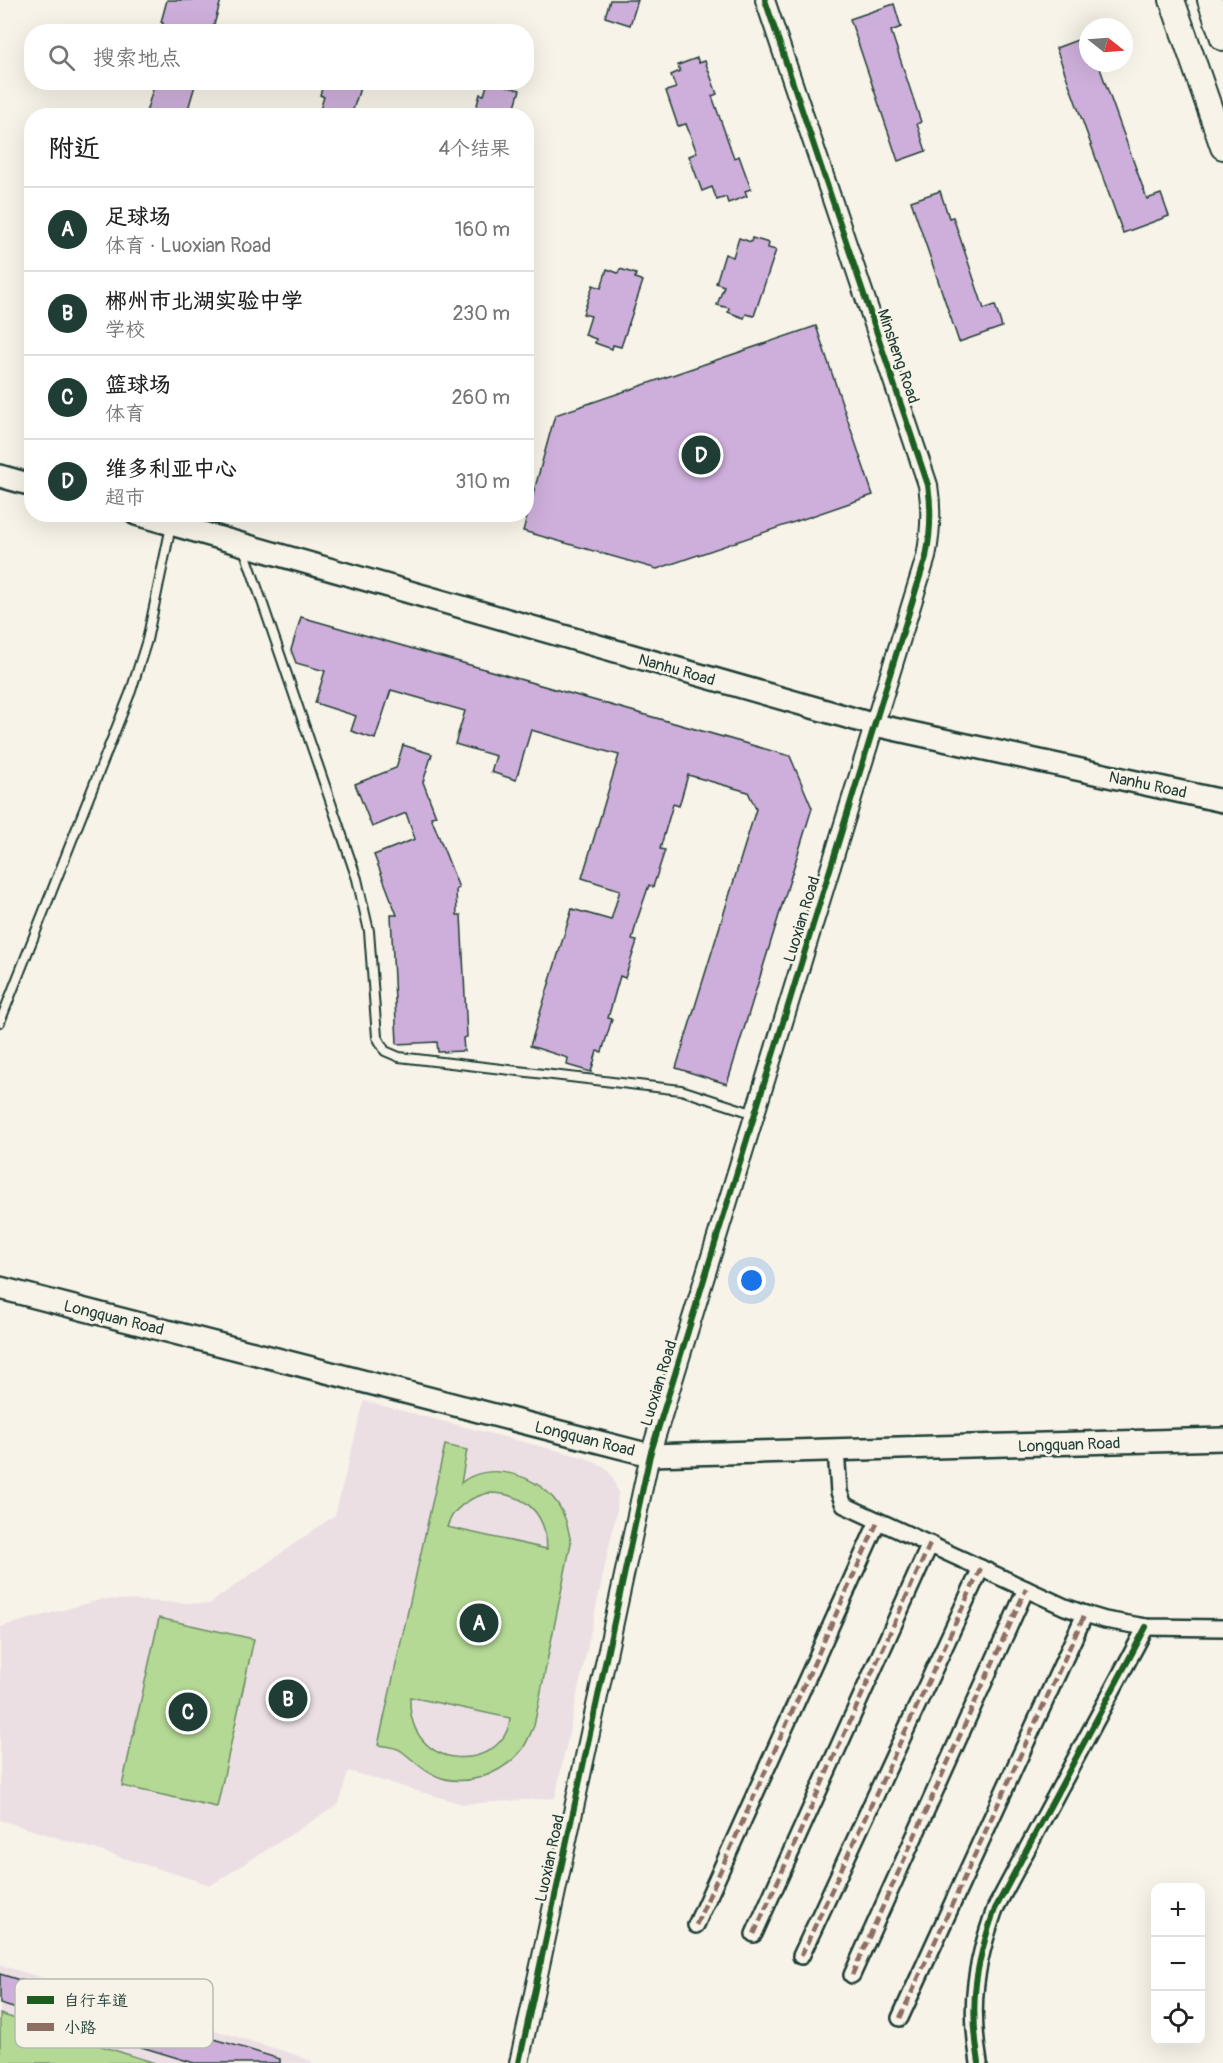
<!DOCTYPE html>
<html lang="zh">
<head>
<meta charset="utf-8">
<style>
  body { margin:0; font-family:Pangolin,"LXGW WenKai TC",sans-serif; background:#f2f2f2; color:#222 }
  .controls { position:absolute; right:18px; bottom:18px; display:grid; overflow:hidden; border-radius:12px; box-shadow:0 6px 24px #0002 }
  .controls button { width:54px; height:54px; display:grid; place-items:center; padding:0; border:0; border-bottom:2px solid #e0e0e0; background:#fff; color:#222; font:30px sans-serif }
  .compass { position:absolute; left:1079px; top:18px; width:54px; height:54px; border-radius:50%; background:#fff; box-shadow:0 6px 24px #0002; rotate:107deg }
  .you { position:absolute; left:752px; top:1281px; width:21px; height:21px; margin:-15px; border:4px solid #fff; border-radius:50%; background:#1a73e8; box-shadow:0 0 0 9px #1a73e833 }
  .badge { display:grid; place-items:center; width:39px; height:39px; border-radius:50%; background:#1f3d34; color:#fff; font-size:20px; font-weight:700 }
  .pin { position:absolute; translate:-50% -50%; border:3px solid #fff; box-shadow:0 2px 6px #0006 }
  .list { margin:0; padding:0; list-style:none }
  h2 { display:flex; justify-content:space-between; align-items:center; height:78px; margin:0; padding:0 24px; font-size:26px }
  h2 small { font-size:20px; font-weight:400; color:#767676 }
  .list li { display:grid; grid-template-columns:39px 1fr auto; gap:18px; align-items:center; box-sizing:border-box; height:84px; padding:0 24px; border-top:2px solid #e0e0e0 }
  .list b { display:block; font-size:22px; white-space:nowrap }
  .list p { margin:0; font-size:20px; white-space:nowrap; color:#767676 }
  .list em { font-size:20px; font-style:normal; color:#767676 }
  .icon { flex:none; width:33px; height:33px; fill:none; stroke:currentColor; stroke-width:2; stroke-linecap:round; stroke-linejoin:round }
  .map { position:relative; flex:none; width:1223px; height:2063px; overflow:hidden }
  .search { position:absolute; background:#fff; box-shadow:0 6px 24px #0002; left:24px; top:24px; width:510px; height:66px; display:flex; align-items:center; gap:15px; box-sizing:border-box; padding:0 21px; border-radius:24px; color:#767676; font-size:22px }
  .panel { position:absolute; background:#fff; box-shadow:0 6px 24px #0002; left:24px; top:108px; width:510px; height:414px; border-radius:24px }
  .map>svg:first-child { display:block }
</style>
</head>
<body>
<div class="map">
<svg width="1223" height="2063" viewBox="0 0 1223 2063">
  <rect width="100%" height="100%" fill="#f7f3e8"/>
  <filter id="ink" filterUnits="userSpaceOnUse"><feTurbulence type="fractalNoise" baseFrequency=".0167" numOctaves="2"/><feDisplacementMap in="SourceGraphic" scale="12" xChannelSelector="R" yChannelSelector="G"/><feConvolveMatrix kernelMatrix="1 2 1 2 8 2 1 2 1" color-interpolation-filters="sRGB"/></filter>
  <g filter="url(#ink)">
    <g fill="#ebdfe4">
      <path d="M364,1401L586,1458L605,1468L612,1476L618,1492L617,1510L555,1798L463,1804L348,1771L339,1804L211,1885L0,1820V1627L103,1599L209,1604L335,1515Z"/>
      <path d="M0,1965L290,2053L316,2063H0Z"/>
    </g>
    <g fill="#b4d994" stroke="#6a8b64" stroke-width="1.5" fill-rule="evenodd">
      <path d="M445,1445L467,1450L461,1483C487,1461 534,1474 554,1499C565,1512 568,1527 571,1543L534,1726C530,1734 527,1744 521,1751C500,1776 461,1790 430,1773C419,1767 410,1757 400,1750C395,1747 385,1746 378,1745ZM488,1493C525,1493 546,1512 547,1549L447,1527C453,1507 469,1498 488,1493ZM410,1697L510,1718C505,1772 407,1776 410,1697Z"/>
      <path d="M159,1618L254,1639L217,1807L122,1786Z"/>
      <path d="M0,2014L155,2063H0Z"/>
    </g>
    <g fill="#ceafdb" stroke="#1f3d34" stroke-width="1.5">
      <path d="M167,0H221L212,32H161L163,23L161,22Z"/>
      <path d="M610,0H638L630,25L605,17Z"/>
      <path d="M894,4L901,27L891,31L921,122L917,124L926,151L898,161L850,19Z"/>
      <path d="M1088,36V63H1098L1147,199L1161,194L1169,216L1123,233L1056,48Z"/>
      <path d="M697,58L699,63L705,61L717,94L712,96L734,158L739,156L751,189L745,191L747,196L728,203L726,197L717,200L712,187L702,191L689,156L697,153L686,124L678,126L666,91L676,88L671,75L680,71L678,65Z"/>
      <path d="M155,82H196L186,116H145Z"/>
      <path d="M324,82H362L351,116H318L324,97L320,95Z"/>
      <path d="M488,82H507L506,86L520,90L512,116H474L480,94L484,95Z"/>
      <path d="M940,191L949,218L953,217L984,309L995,305L1002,327L959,342L911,201Z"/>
      <path d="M739,238L751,242L752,238L769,243L768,248L776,250L754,316L746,314L744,318L728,312L729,308L717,305L724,286L716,283L725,254L733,257Z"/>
      <path d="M607,269L618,273L620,269L636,274L635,278L643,281L621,347L613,345L612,349L595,343L596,339L585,335L591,316L583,314L593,285L601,288Z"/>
      <path d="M816,326L873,495L657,569L523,531L555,415Z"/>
      <path d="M301,617L790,756L812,808L727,1084L676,1068L756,809L748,792L688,775L679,806L673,804L660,849L665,850L653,887L649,885L637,920L632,940L637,941L625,978L620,976L608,1018L612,1019L602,1052L597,1051L591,1072L567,1065L568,1058L530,1046L572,909L611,920L620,890L582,878L619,755L531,730L516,780L491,772L496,756L455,744L465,711L391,690L375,739L351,731L356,716L315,703L325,671L296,663L291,650Z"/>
      <path d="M403,745L432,754L423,782L436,816L431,817L459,888L456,890L457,915H461L467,1037L463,1038L464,1051L438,1052L437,1042L397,1044L391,915H397L374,855L415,839L406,813L372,827L355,784L396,768Z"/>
      <path d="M0,1974L280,2059V2063H194L0,2004Z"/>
    </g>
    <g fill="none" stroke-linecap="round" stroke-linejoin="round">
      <defs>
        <g id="service">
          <path d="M244,549L357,879L369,931L377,1037L385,1051L399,1057L681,1090L755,1114"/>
          <path d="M0,1022L131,691L147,640L171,526"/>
        </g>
        <g id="minor">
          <path d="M836,1450L839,1492L844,1505L1065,1607L1085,1614L1105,1620L1146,1627L1223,1628"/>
          <path d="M696,1925L878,1521"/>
          <path d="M754,1934L930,1544"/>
          <path d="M801,1956L981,1568"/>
          <path d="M852,1975L1026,1589"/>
          <path d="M900,2018L1085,1614"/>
          <path d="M979,2063C969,2004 975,1965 995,1909L1146,1627"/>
        </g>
        <path id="tertiary" d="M519,2063L650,1455L926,557C931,531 932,510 928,485L765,0"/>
        <g id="secondary">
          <path d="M0,476L32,485"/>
          <path d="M136,514L875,725L1223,801"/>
          <path d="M0,1288L650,1455L1223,1439"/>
        </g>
        <g id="primary">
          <path d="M1172,0L1223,147"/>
          <path d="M1210,0L1223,38"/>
        </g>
      </defs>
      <use href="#service" stroke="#1f3d34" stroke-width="12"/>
      <use href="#minor" stroke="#1f3d34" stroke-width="20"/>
      <use href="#tertiary" stroke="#1f3d34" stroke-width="22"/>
      <use href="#secondary" stroke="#1f3d34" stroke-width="26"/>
      <use href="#primary" stroke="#1f3d34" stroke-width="28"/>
      <use href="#service" stroke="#f7f3e8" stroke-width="8"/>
      <use href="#minor" stroke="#f7f3e8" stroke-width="15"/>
      <use href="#tertiary" stroke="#f7f3e8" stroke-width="18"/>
      <use href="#secondary" stroke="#f7f3e8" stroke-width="21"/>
      <use href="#primary" stroke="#f7f3e8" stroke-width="24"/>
      <g stroke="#8d6e63" stroke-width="4.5" stroke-dasharray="9 4.5" stroke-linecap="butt">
        <path d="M696,1925L878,1521"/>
        <path d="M754,1934L930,1544"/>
        <path d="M801,1956L981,1568"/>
        <path d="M852,1975L1026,1589"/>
        <path d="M900,2018L1085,1614"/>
      </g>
      <defs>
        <g id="cycleway">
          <path d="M519,2063L650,1455L926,557C931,531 932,510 928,485L765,0"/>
          <path d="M979,2063C969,2004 975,1965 995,1909L1146,1627"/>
        </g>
      </defs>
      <use href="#cycleway" stroke="#f7f3e8" stroke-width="10"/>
      <use href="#cycleway" stroke="#1b5e20" stroke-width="6"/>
    </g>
  </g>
  <g text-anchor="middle" stroke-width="5" stroke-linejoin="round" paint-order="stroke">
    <g font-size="16" fill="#1f3d34" stroke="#f7f3e8">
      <text transform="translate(899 356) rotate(71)" y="6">Minsheng Road</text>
      <text transform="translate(677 669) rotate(16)" y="6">Nanhu Road</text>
      <text transform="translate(1148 784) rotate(12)" y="6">Nanhu Road</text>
      <text transform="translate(801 919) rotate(-73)" y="6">Luoxian Road</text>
      <text transform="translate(114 1317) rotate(14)" y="6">Longquan Road</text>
      <text transform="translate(658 1383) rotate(-73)" y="6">Luoxian Road</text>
      <text transform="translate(585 1438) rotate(14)" y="6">Longquan Road</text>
      <text transform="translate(1069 1444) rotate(-2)" y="6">Longquan Road</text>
      <text transform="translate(549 1858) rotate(-78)" y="6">Luoxian Road</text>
    </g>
  </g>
  <rect x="15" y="1979" width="198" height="69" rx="9" fill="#f7f3e8" stroke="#b6bcb2" stroke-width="1.5"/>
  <rect x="27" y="1996" width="27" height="8" fill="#1b5e20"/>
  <rect x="27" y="2023" width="27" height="8" fill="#8d6e63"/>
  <g font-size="16" fill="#1f3d34">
    <text x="64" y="2006">自行车道</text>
    <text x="64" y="2033">小路</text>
  </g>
</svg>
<div class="controls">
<button>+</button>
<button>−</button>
<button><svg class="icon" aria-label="locate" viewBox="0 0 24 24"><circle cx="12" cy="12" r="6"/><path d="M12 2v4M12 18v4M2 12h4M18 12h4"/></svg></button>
</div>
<svg class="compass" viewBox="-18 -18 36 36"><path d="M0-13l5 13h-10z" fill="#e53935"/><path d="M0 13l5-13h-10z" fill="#767676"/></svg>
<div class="you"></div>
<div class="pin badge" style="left:479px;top:1623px">A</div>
<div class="pin badge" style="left:288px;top:1699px">B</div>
<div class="pin badge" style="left:188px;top:1712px">C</div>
<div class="pin badge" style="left:701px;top:455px">D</div>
<div class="search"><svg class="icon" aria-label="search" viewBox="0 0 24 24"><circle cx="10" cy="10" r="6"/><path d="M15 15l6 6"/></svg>搜索地点</div>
<section class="panel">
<h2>附近<small>4个结果</small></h2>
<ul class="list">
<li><span class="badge">A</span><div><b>足球场</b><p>体育 · Luoxian Road</p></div><em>160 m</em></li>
<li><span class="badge">B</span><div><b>郴州市北湖实验中学</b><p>学校</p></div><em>230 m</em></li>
<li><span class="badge">C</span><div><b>篮球场</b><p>体育</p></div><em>260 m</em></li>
<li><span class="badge">D</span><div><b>维多利亚中心</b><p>超市</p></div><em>310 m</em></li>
</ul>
</section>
</div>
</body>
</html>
